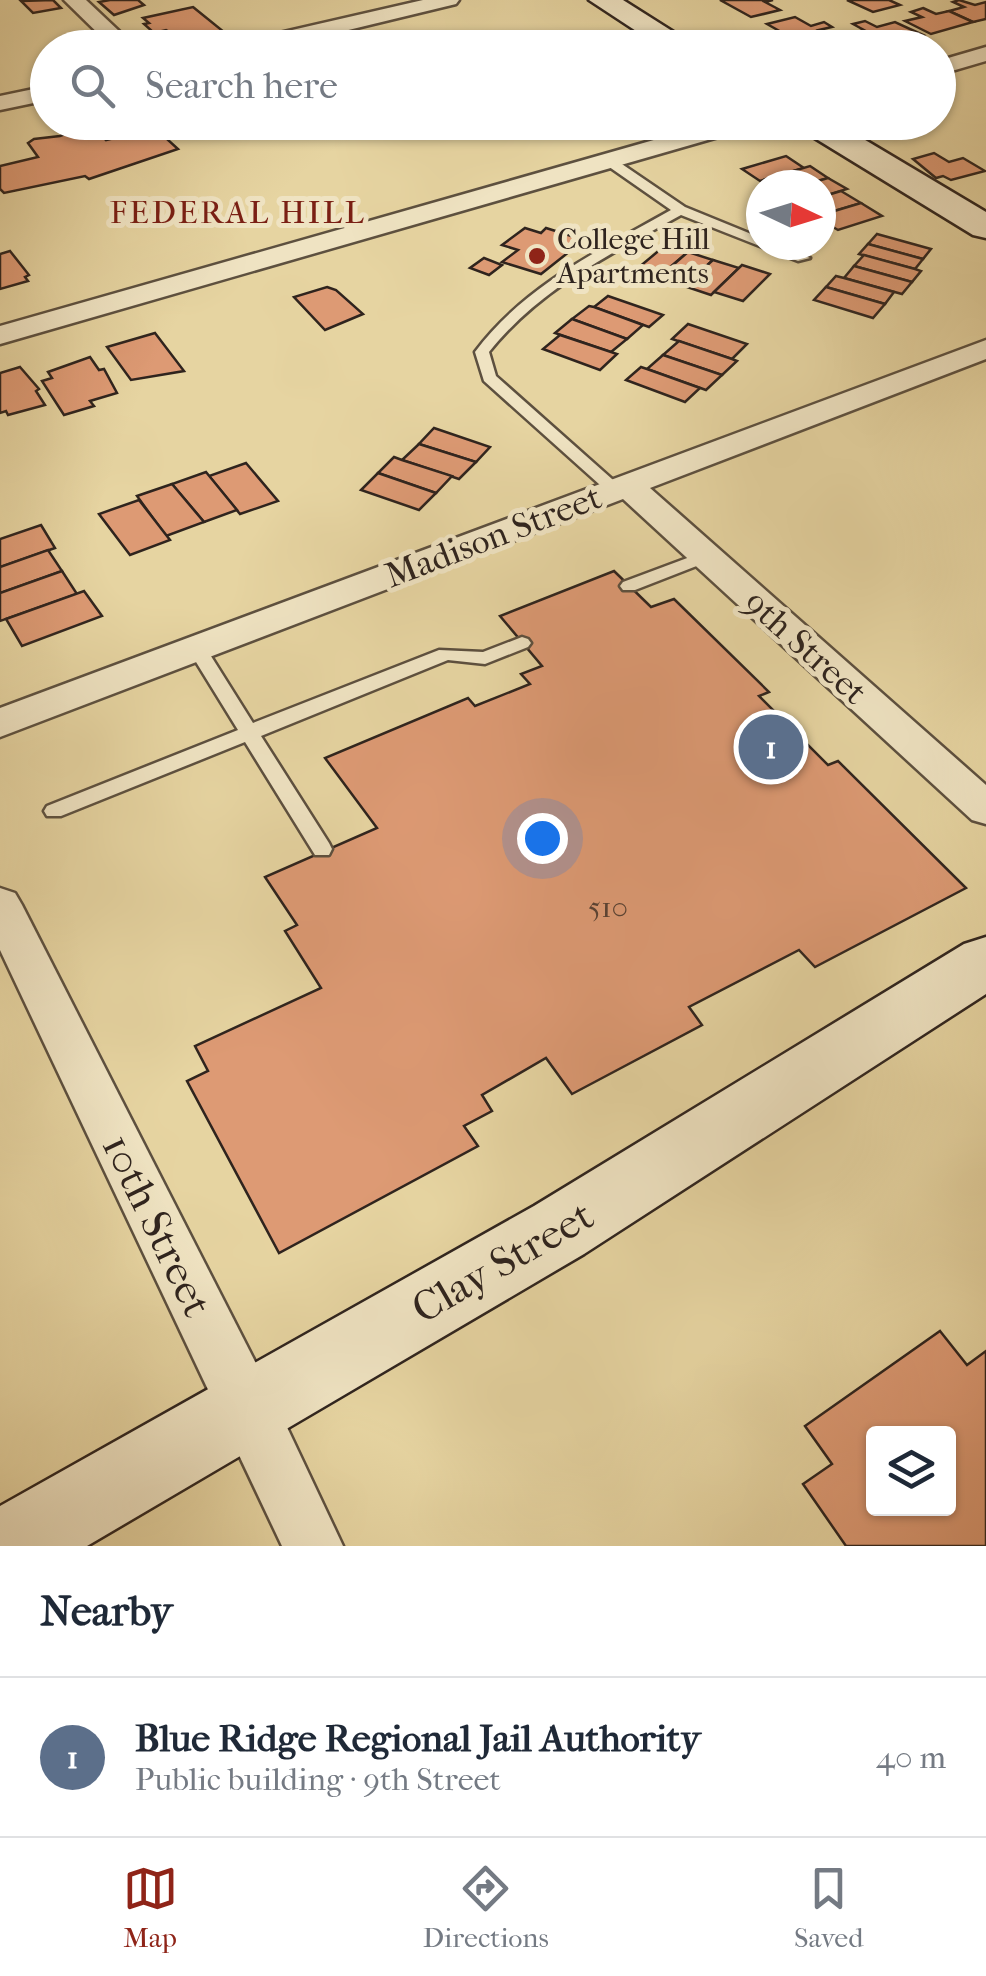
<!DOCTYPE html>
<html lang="en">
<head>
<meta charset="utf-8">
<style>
  body { margin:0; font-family:"IM FELL French Canon",serif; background:#f6f6f7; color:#1f2937 }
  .controls { position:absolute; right:30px; bottom:30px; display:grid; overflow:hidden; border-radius:10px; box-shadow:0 2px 8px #0004 }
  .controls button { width:90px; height:90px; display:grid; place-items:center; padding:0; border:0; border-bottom:2px solid #e0e1e3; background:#fff; color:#1f2937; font:50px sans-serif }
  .compass { position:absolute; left:746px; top:170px; width:90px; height:90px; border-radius:50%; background:#fff; box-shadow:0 2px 8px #0004; rotate:94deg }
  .you { position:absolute; left:542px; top:838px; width:35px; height:35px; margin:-25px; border:8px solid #fff; border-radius:50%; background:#1a73e8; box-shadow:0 0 0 15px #1a73e833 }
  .badge { display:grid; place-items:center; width:65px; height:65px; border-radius:50%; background:#8f2418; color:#fff; font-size:32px; font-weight:700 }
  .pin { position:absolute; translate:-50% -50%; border:5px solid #fff; box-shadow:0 2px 10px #0006 }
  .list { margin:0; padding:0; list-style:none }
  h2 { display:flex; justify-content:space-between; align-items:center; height:130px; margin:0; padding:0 40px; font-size:42px }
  h2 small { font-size:32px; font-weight:400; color:#747a83 }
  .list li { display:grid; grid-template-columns:65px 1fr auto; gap:30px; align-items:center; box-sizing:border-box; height:160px; padding:0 40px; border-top:2px solid #e0e1e3 }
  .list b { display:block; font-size:38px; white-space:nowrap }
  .list p { margin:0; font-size:32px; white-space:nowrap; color:#747a83 }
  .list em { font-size:32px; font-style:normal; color:#747a83 }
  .icon { flex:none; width:55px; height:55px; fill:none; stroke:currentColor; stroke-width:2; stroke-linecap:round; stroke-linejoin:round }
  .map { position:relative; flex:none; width:986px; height:1546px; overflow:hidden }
  .search { position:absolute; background:#fff; box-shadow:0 2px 8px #0004; left:30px; right:30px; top:30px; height:110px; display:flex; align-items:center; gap:25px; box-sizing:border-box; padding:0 35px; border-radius:55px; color:#747a83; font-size:38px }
  .sheet { height:290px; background:#fff }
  nav { display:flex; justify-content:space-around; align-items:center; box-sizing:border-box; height:140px; border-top:2px solid #e0e1e3; background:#fff; font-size:28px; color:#747a83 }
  nav a { display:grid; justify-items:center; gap:5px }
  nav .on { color:#8f2418 }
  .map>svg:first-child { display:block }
</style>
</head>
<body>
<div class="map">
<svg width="986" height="1546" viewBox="0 0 986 1546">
  <rect width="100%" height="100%" fill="#e6d4a1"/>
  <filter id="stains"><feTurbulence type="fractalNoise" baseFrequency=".002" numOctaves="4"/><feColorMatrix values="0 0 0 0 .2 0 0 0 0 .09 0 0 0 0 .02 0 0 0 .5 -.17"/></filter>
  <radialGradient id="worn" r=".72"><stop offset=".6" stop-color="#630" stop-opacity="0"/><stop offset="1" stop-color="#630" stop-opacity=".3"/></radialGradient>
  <g fill="#dd9a74" stroke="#2f241e" stroke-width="2.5" fill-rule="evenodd">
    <path d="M53,0L61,8L33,13L21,1Z"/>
    <path d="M110,0H138L144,5L114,15L99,2Z"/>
    <path d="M720,0H773L765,2L780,10L751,17Z"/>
    <path d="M847,0H889L900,5L873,12Z"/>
    <path d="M959,0L975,5L986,2V19L973,22L949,11L964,7L953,2Z"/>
    <path d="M193,7L224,32L185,41L166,30L154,33L144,24L149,23L143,18Z"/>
    <path d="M923,8L936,14L949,11L973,22L931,34L905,21L922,17L911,12Z"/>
    <path d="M795,17L811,26L824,22L832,27L819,30L835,38L806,46L767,24Z"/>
    <path d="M865,21L877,27L895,22L923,35L870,48L846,35L864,30L853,24Z"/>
    <path d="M84,127L94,128L106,140L155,128L178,149L89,179L85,176L4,193L0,189V166L38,157L28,143L34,139L60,136Z"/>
    <path d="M934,153L949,162L963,158L985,171L951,180L943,176L936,178L913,159Z"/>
    <path d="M786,156L804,168L760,181L742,169Z"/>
    <path d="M810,166L828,178L804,185H775L766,179Z"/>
    <path d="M828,178L847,189L821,197V185H804Z"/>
    <path d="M841,191L861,203L821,215V197Z"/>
    <path d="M861,203L882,216L838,230L821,220V215Z"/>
    <path d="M525,228L541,233L546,228L584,240L541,274L502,262L518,250L502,245Z"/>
    <path d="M877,234L931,249L923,259L868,244Z"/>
    <path d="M668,243L690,250L661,275L638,268Z"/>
    <path d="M868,244L923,259L915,269L859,254Z"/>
    <path d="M10,251L29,275L25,277L28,281L0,289V254Z"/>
    <path d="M688,252L713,260L684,286L658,278Z"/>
    <path d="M864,255L915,269L921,271L912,282L854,266Z"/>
    <path d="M484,258L502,265L489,275L470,268Z"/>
    <path d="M713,260L739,268L711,295L684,286Z"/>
    <path d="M742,265L770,274L743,301L714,292Z"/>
    <path d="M854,266L912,282L902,294L844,278Z"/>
    <path d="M836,276L844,278L894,292L885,304L826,287Z"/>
    <path d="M327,287L336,290L363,314L325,330L294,297Z"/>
    <path d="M826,287L885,304L873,318L814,300Z"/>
    <path d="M608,296L663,315L649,327L594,307Z"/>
    <path d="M589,306L594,307L643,325L627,339L572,319Z"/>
    <path d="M572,319L627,339L611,352L555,333Z"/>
    <path d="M688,324L747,344L732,359L672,339Z"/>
    <path d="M155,333L184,371L131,380L107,347Z"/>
    <path d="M560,335L617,354L600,370L543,349Z"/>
    <path d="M679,341L732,359L737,361L722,375L663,355Z"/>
    <path d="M663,355L722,375L706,390L647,369Z"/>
    <path d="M90,357L99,370L104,369L117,393L90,401L94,406L64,415L42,381L52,378L48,372Z"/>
    <path d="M20,367L39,389L36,391L45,405L8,415L6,411L0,413V373Z"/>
    <path d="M641,367L647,369L700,388L685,402L626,380Z"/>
    <path d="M434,428L490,447L476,462L419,444Z"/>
    <path d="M419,444L476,462L459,479L402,460Z"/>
    <path d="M394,457L402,460L452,476L436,493L378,473Z"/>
    <path d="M246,463L278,501L240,514L209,476Z"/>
    <path d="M206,472L237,510L204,522L172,484Z"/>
    <path d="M378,473L436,493L419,510L361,490Z"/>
    <path d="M172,484L204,522L166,536L137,496Z"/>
    <path d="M139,500L170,540L130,555L99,514Z"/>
    <path d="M41,525L55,548L0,567V539Z"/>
    <path d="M48,550L62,571L0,593V567Z"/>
    <path d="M62,571L77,594L0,621V593Z"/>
    <path d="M614,571L651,607L674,599L769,692L759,696L828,765L838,761L966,888L815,967L799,950L689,1007L702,1025L572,1094L546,1058L482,1095L492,1111L464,1126L478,1146L279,1253L187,1081L208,1071L195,1046L321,988L285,931L297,925L265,877L377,828L325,758L468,698L475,706L530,684L521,674L542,666L500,616Z"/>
    <path d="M84,591L102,616L22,646L6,619Z"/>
    <path d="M940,1331L967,1365L986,1351V1546H846L803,1484L832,1464L805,1426ZM874,1434H948V1508H874Z"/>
  </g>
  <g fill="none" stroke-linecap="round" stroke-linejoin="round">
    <defs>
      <g id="lane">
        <path d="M605,158H613L685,207L761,238V245H779L810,258L798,261L681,215C611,254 540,288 489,352L496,376L621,487V493H609L484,381L475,352C525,285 600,250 671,210L605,164Z"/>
        <path d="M706,551L712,552L715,556L712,560L635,590H623L620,586L623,582Z"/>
        <path d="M522,637L528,639L531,643L528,647L485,664L448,660L261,736L329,843L332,849L329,855H315L245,742L61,816H47L44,811L47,806L238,730L188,649L190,645H204L253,723L439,650L483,652Z"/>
      </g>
      <g id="street">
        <path d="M64,0H86L137,48H113Z"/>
        <path d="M423,0H459L456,4L274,48H233L236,43Z"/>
        <path d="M986,47V61L938,75V61Z"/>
        <path d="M48,86V100L0,110V96Z"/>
        <path d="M717,122H756L753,127L0,344V326Z"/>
        <path d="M986,340V359L650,488L986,785V824L972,820L623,499L0,737V708Z"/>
        <path d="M0,888L15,893L22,905L268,1387L343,1546H282L0,950Z"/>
      </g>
      <g id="secondary">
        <path d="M589,0H623L699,48H662Z"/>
        <path d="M795,122H835L986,212V238L973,235L800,129Z"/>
        <path d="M986,937V994L584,1254L87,1546H0V1506L534,1206L964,944Z"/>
      </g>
    </defs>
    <use href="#lane" stroke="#5d503f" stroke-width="5"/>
    <use href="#street" stroke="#5d503f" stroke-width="5"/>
    <use href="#secondary" stroke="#2f241e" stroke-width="5"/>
    <use href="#lane" fill="#efe3c2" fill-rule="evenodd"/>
    <use href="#street" fill="#efe3c2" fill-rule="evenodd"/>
    <use href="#secondary" fill="#efe3c2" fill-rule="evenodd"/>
  </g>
  <circle fill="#8f2418" stroke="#efe3c2" stroke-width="4" cx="537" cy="256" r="10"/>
  <g text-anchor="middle" stroke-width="10" stroke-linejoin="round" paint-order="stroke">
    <g font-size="30" fill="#2f241e" stroke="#efe3c2" text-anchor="start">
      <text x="557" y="249">College Hill<tspan x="557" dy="34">Apartments</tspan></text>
    </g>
    <g font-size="30" fill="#5a4234">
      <text x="608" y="917">510</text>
    </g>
    <g font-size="32" letter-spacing="2.5" fill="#7a1f14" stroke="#efe3c2">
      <text x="238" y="223">FEDERAL HILL</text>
    </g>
    <g font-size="35" fill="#2f241e" stroke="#efe3c2">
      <text transform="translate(493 536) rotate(-21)" y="12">Madison Street</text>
      <text transform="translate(806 647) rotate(42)" y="12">9th Street</text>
    </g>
    <g font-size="42" fill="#2f241e" stroke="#efe3c2">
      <text transform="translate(158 1225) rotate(64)" y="15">10th Street</text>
      <text transform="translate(502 1261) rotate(-30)" y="15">Clay Street</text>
    </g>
  </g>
  <rect width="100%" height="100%" filter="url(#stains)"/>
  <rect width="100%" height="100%" fill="url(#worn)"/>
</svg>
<div class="controls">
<button><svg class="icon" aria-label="layers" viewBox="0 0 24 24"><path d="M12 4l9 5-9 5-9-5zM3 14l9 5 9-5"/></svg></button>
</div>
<svg class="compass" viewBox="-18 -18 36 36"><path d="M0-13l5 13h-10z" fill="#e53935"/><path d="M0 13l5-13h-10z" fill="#747a83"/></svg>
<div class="you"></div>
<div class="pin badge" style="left:771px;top:747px;background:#5c6f8a">1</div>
<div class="search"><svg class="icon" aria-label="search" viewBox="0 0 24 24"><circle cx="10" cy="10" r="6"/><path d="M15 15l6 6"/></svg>Search here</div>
</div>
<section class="sheet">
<h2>Nearby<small></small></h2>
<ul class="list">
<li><span class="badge" style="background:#5c6f8a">1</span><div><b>Blue Ridge Regional Jail Authority</b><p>Public building · 9th Street</p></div><em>40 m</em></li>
</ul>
</section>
<nav>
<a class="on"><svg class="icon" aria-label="map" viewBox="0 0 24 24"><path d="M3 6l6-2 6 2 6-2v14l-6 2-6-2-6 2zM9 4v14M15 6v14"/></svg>Map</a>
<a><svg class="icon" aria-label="directions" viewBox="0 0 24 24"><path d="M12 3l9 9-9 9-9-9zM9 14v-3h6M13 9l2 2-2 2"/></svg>Directions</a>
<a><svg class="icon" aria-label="saved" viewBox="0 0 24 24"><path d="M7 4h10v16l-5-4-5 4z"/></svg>Saved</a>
</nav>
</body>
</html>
